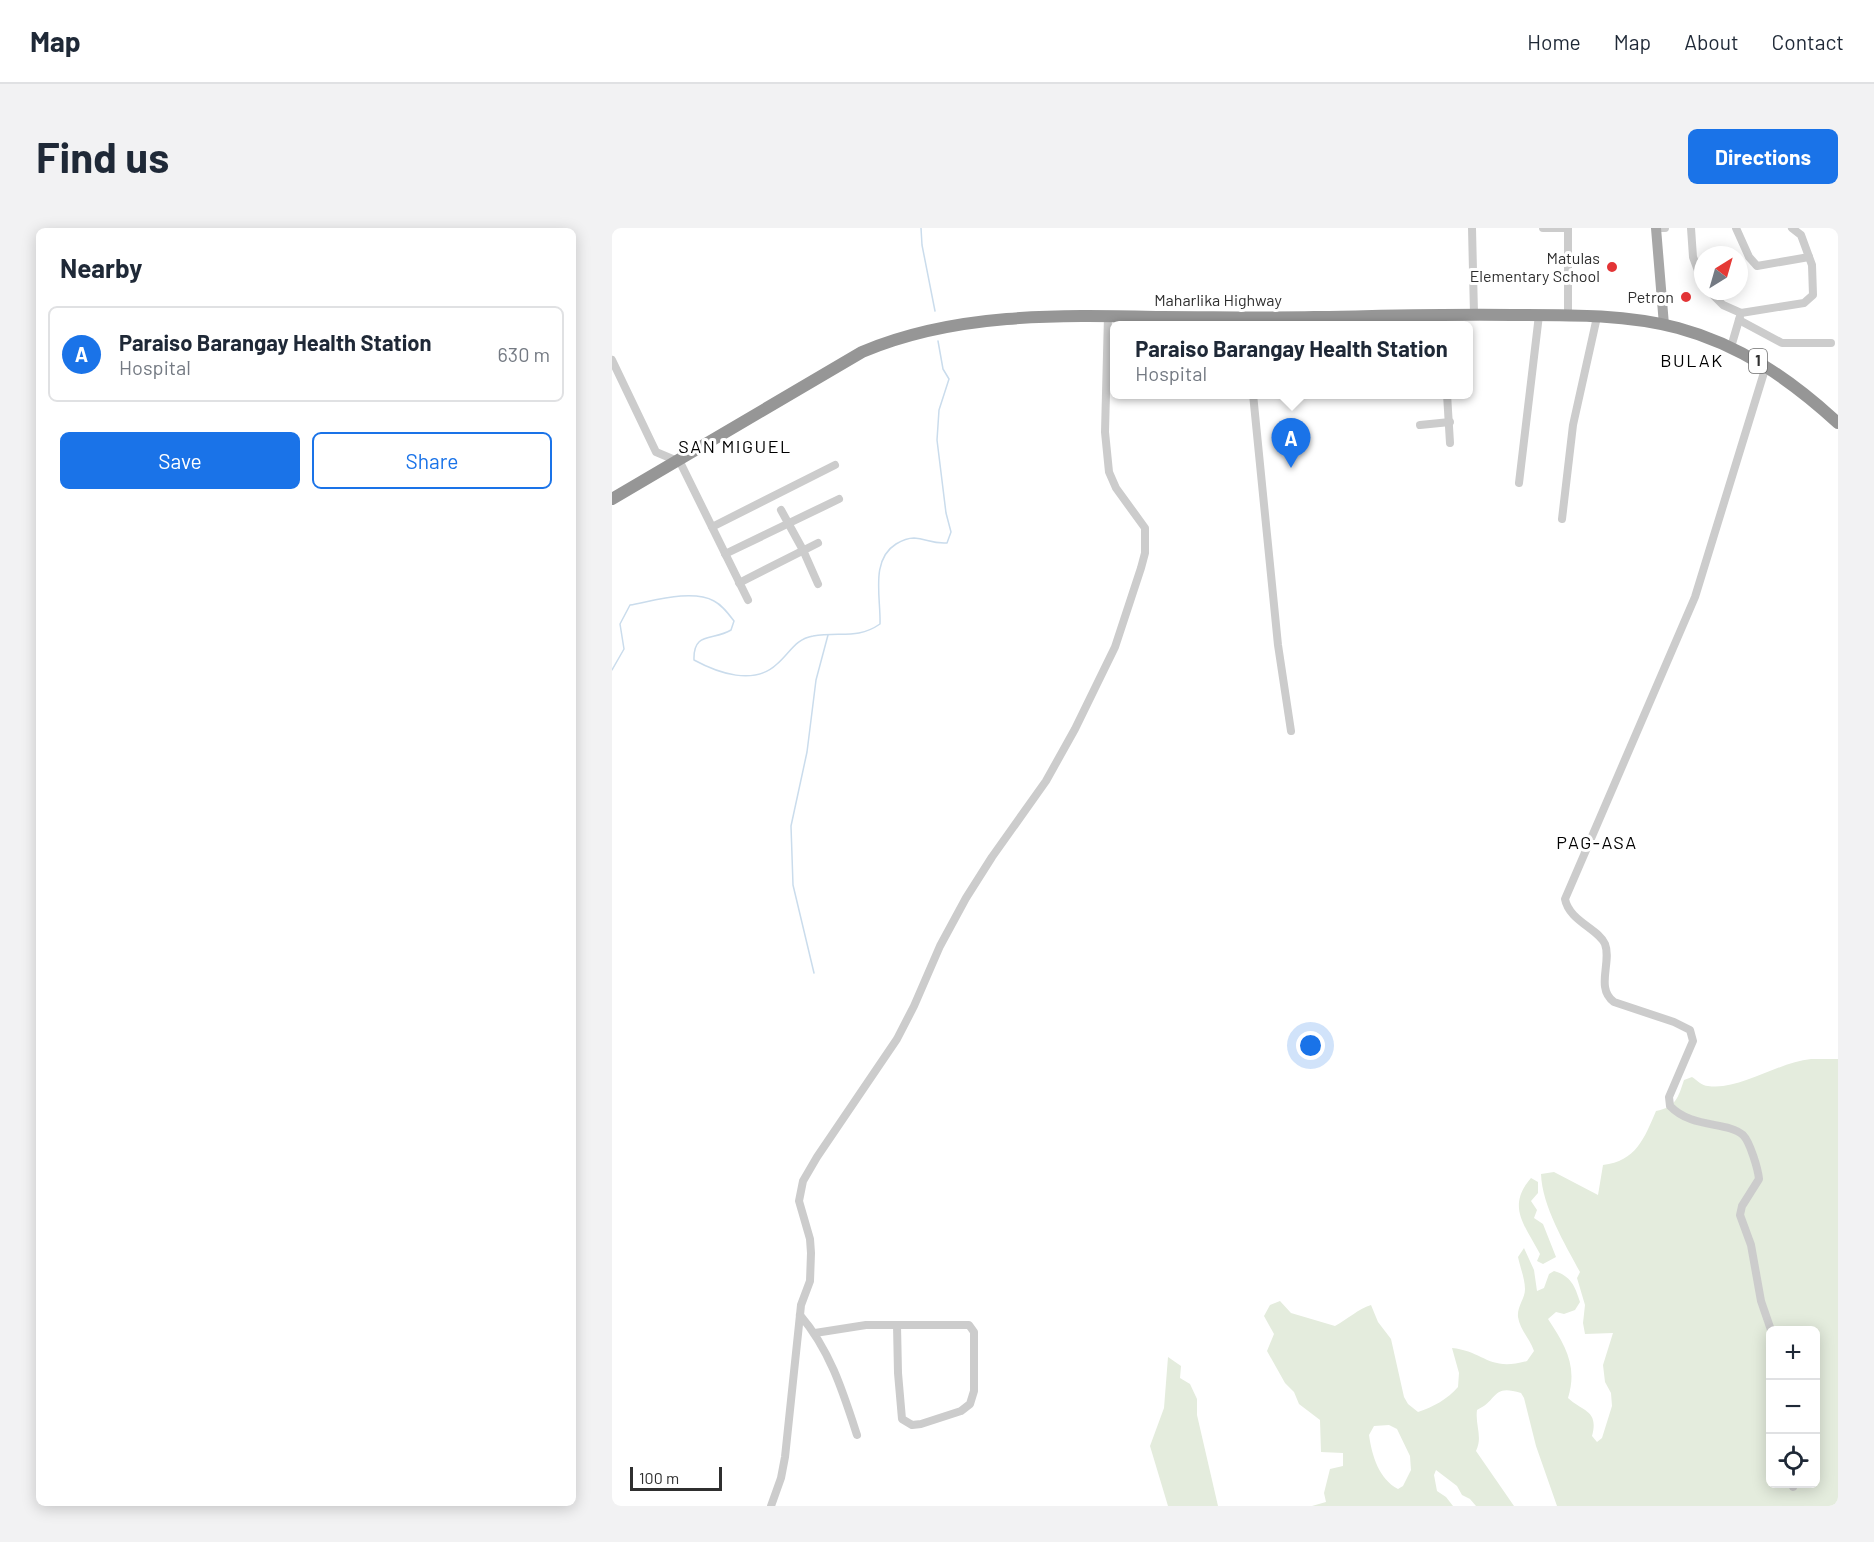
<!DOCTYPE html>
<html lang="en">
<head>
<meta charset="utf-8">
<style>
  body { margin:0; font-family:Barlow,sans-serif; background:#f2f2f3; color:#1f2937 }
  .controls { position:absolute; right:18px; bottom:18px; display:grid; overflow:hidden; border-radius:9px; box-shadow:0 3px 15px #0003 }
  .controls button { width:54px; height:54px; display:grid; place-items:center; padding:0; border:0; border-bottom:2px solid #e0e1e3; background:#fff; color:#1f2937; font:30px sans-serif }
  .compass { position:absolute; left:1082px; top:18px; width:54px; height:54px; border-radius:50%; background:#fff; box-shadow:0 3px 15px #0003; rotate:37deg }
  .scale { position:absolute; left:18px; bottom:15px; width:92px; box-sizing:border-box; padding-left:6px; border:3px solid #2f2f2f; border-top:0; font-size:16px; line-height:21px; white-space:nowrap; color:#2f2f2f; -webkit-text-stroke:4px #fff; paint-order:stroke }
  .you { position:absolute; left:699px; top:818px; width:21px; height:21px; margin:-15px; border:4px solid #fff; border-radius:50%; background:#1a73e8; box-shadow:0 0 0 9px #1a73e833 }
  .badge { display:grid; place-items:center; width:39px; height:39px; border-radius:50%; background:#1a73e8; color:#fff; font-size:20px; font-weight:700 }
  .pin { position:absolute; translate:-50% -50px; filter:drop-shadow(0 2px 3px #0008) }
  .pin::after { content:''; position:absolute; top:32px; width:21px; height:18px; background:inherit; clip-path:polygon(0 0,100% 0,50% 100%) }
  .popup { position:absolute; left:498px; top:93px; width:363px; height:78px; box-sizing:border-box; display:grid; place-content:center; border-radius:9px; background:#fff; filter:drop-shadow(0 2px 4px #0005); font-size:20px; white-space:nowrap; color:#747a83 }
  .popup b { font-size:22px; color:#1f2937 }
  .popup::after { content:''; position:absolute; left:50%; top:100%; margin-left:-12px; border:12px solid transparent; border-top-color:#fff }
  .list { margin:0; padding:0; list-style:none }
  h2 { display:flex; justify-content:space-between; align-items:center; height:78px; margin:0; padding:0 24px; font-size:26px }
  h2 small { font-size:20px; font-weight:400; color:#747a83 }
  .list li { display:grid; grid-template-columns:39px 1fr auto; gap:18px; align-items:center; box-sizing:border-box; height:96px; margin:0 12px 12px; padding:0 12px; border:2px solid #e0e1e3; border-radius:9px }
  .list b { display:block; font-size:22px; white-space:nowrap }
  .list p { margin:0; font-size:20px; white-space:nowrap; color:#747a83 }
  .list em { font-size:20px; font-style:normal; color:#747a83 }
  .actions { display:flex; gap:12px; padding:18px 24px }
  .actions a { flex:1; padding:14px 0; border:2px solid #1a73e8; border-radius:9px; text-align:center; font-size:21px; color:#1a73e8 }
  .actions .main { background:#1a73e8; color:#fff }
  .icon { flex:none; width:33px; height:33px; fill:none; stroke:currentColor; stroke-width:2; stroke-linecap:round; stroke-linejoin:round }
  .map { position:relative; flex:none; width:1226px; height:1278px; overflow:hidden; border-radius:9px }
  header { display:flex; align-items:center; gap:36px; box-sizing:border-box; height:84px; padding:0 30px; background:#fff; border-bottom:2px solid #e0e1e3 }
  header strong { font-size:28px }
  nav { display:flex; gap:33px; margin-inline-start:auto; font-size:21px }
  .intro { display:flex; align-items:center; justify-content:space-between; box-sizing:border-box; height:144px; padding:0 36px }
  h1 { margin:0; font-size:42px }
  .button { padding:15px 27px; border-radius:9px; background:#1a73e8; color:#fff; font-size:21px; font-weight:700 }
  main { display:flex; gap:36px; padding:0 36px }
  aside { flex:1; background:#fff; border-radius:9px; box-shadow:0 3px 15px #0003 }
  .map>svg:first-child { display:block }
</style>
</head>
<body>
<header>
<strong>Map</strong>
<nav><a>Home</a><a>Map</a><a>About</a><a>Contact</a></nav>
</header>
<div class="intro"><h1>Find us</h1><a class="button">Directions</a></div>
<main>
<aside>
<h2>Nearby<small></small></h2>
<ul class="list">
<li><span class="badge">A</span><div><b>Paraiso Barangay Health Station</b><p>Hospital</p></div><em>630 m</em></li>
</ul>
<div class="actions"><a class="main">Save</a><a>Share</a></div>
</aside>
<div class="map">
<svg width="1226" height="1278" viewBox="0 0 1226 1278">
  <rect width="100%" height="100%" fill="#fff"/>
  <g fill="#e4ecdd" fill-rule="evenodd">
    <path d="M1199,831H1226V1278H945L924,1218L912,1170L909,1165C879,1156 887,1172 865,1182C863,1197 871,1209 864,1223L902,1278H864L858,1271L850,1267L845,1258L824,1242L822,1247L825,1263L834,1269L841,1278H700L714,1274L712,1265L718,1241L731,1238V1225L709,1224L708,1192L687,1176L682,1164L673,1155L655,1123L662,1106L652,1088L658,1077L668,1073L679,1085L723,1098C736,1091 746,1081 759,1077L766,1094L779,1111L792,1169L796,1176L806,1184C821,1179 836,1171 846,1159L847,1145L840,1120C872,1123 876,1144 915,1133L922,1123C918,1111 908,1102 906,1089C905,1078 913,1071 913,1061C913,1051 908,1039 906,1029L912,1020L922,1042L925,1063L932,1060L937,1046L942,1043C959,1048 963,1058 968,1074L963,1082L952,1086L944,1084L936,1091C953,1117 966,1138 956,1170C971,1184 987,1182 980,1208L985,1214L990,1210L1000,1178L999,1165L993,1154L991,1137L1001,1105L973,1106L971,1095L973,1077L965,1050L968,1044C953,1016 930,978 929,946L942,944L986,967L991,937C1024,933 1032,911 1044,883C1064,879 1066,870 1072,852L1080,849C1085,852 1090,858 1096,858C1127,863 1166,834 1199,831ZM1158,1102H1204V1256H1158ZM777,1197L785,1201L798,1228L799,1242L791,1258L786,1261C767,1251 760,1228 757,1207L762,1198Z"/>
    <path d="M919,950L926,954V965L919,973L925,982L922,990L931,996L944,1029L931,1036L925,1033L928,1026C913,997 894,979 919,950Z"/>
    <path d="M556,1129L569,1138L568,1150L578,1156L585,1171V1187L606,1278H556L538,1218L552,1180Z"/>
  </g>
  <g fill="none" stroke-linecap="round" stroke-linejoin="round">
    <g stroke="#cadcec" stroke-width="1.5">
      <path d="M309,0L310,17L323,83"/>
      <path d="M0,442L12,421L8,396L18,377C41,373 80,361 102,373C110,377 116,385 122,393L119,402C101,413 81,403 82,432C106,445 142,458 165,436C178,425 183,411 201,408C227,403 245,412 268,396C269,370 258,332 284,316C289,313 296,310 302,310C315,311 320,316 335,315L339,304L334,285L325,212L327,182L337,151L331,141L326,113"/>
      <path d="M202,745L181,657L179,598L195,524L204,452L216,407"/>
    </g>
    <g stroke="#ccc" stroke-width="8">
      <path d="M860,0L862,86"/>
      <path d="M931,0H956"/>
      <path d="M1044,0H1053"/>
      <path d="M1079,0L1081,29L1091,56"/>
      <path d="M1124,0L1137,29L1145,38L1197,29"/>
      <path d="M1097,63L1111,77L1129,85"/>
      <path d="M956,88V0"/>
      <path d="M1127,92L1170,115H1219"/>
      <path d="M1119,119L1129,85L1192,75L1201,67L1200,37L1189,7L1180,0"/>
      <path d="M0,132L44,224L63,232"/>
      <path d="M1154,138L1083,369L953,671C957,693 987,701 993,716C1000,734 983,760 1002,774L1062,794L1078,802L1081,813L1057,869L1058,878C1080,901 1115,893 1131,907C1138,914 1146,941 1147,951L1130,978L1128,987L1139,1017L1149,1073L1159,1102"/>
      <path d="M641,166L666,417L679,503"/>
      <path d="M835,166L838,215"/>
      <path d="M808,197L838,194"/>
      <path d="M66,230L136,372"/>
      <path d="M907,255L927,87"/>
      <path d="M169,282L191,322L206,356"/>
      <path d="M950,291L961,197L985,89"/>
      <path d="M100,299L223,237"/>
      <path d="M113,326L227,271"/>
      <path d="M127,355L206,315"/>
      <path d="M188,1087C218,1122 231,1164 245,1207"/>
      <path d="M203,1105L254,1097H357L362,1104V1163L358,1176L349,1183L309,1196L300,1197L290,1191L286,1145L285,1097"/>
      <path d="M1180,1256L1181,1259"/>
      <path d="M159,1278L169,1250L173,1229L188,1087L189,1077L198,1053L199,1025L198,1011L187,973L191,953L205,929L285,811L302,778L328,718L354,670L380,629L434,553L463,501L503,419L529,340L533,325V300L504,260L497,244L493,204L496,88"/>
    </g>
    <path stroke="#a7a7a7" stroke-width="10" d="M1044,0L1052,97"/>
    <path stroke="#969696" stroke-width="12" d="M0,271L250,124C344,84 450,87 550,89C601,89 651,90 702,89C768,88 834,86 900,87C955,87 1013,86 1066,100C1129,117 1179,152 1226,195"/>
  </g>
  <g fill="#e33436" stroke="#fff" stroke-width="2">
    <circle cx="1000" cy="39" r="6"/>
    <circle cx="1074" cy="69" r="6"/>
  </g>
  <g text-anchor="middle" stroke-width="6" stroke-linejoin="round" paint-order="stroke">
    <rect fill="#fff" stroke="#6d6d6d" stroke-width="1.5" x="1137" y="121" width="18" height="24" rx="4.5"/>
    <g font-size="15" font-weight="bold" fill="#2f2f2f">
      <text x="1146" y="138">1</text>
    </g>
    <g font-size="16" fill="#2f2f2f" stroke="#fff" text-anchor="end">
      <text x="988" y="36">Matulas<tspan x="988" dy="18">Elementary School</tspan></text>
      <text x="1062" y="75">Petron</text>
    </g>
    <g font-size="16" fill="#2f2f2f" stroke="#fff">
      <text x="606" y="78">Maharlika Highway</text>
    </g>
    <g font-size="18" letter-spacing="1.5" fill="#000" stroke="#fff">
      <text x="1080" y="139">BULAK</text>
      <text x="123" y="225">SAN MIGUEL</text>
      <text x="985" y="621">PAG-ASA</text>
    </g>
  </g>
</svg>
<div class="controls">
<button>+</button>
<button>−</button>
<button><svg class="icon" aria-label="locate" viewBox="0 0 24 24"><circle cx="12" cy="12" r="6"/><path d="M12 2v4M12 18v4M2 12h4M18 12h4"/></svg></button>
</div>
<svg class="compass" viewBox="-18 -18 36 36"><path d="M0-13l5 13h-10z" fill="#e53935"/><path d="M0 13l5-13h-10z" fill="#747a83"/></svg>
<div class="scale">100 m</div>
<div class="you"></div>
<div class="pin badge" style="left:679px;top:240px">A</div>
<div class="popup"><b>Paraiso Barangay Health Station</b>Hospital</div>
</div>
</main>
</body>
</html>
